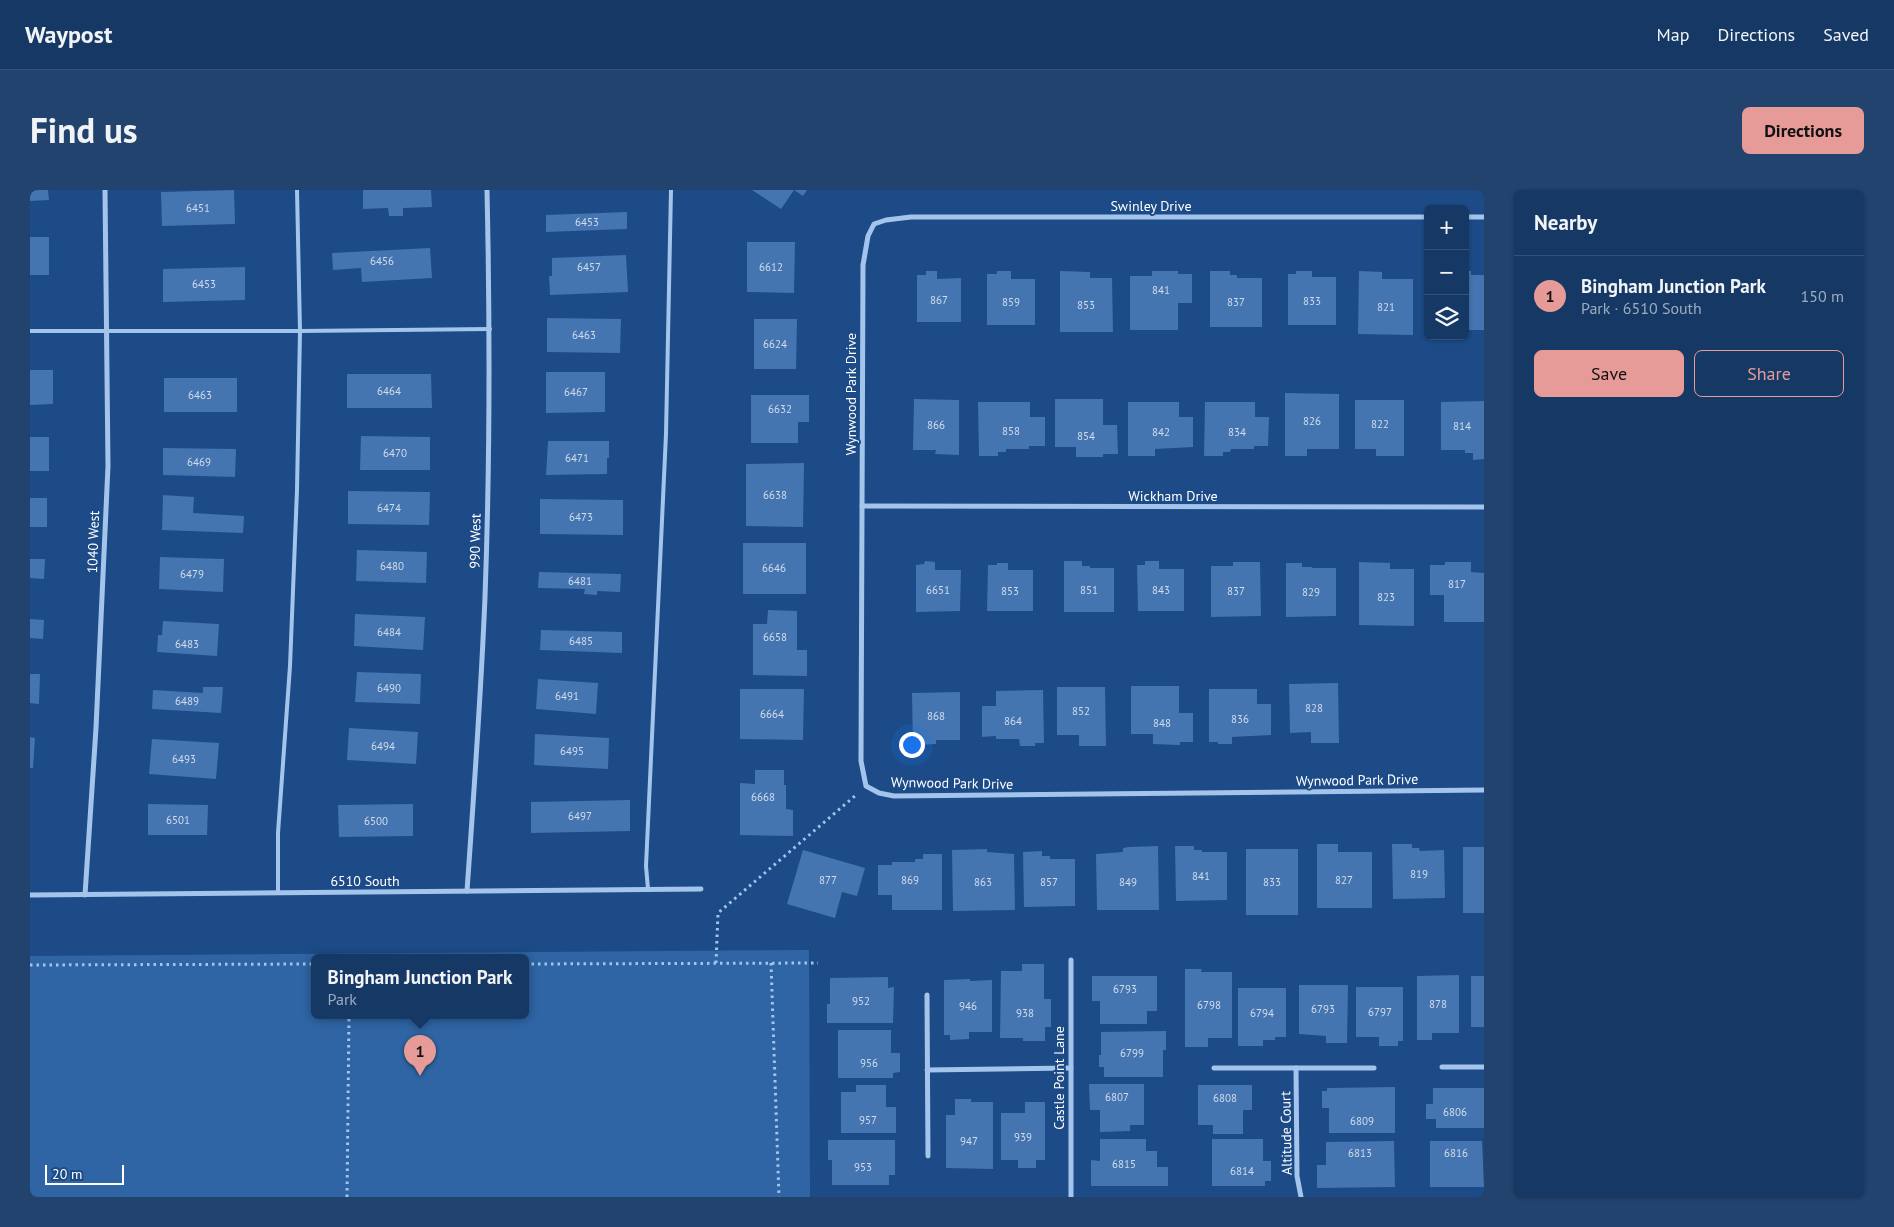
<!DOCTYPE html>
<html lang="en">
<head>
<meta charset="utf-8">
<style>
  body { margin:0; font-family:"PT Sans",sans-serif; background:#22436e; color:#f1f3f6 }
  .controls { position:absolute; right:15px; top:15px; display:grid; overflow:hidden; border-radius:8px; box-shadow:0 1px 4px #0004 }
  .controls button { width:45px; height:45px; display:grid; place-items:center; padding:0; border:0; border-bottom:1px solid #345279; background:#153865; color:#f1f3f6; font:25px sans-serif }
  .scale { position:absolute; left:15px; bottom:12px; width:79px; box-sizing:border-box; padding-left:5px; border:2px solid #fff; border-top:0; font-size:14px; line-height:18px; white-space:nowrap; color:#fff; -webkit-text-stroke:4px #1c4b87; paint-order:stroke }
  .you { position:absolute; left:881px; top:554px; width:18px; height:18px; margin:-12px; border:4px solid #fff; border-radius:50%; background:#1a73e8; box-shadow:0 0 0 8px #1a73e833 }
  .badge { display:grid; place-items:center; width:32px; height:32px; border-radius:50%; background:#e69b98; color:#111; font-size:16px; font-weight:700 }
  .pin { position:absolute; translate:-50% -41px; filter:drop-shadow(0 1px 2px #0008) }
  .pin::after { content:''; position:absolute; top:26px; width:18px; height:15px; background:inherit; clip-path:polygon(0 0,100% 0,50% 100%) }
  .popup { position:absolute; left:281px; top:764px; width:218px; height:65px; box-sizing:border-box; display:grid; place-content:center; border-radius:8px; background:#153865; filter:drop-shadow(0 1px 4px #0005); font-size:16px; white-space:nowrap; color:#9dacbf }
  .popup b { font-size:19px; color:#f1f3f6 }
  .popup::after { content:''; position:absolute; left:50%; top:100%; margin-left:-10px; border:10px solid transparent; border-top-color:#153865 }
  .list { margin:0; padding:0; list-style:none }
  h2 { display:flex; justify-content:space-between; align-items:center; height:65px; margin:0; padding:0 20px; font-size:21px }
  h2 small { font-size:16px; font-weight:400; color:#9dacbf }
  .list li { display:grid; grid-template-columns:32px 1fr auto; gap:15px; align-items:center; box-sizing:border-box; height:80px; padding:0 20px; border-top:1px solid #345279 }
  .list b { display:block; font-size:19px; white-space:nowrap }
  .list p { margin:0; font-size:16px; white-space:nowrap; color:#9dacbf }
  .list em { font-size:16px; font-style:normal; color:#9dacbf }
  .actions { display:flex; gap:10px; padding:15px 20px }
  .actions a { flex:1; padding:11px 0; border:1px solid #e69b98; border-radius:8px; text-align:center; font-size:18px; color:#e69b98 }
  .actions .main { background:#e69b98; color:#111 }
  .icon { flex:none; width:28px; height:28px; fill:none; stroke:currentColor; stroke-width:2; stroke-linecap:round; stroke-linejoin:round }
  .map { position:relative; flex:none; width:1454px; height:1007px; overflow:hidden; border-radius:8px }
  header { display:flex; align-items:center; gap:30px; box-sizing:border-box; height:70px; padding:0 25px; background:#153865; border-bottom:1px solid #345279 }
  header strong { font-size:24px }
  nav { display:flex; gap:28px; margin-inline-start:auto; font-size:18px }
  .intro { display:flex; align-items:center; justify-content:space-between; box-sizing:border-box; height:120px; padding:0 30px }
  h1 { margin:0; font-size:35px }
  .button { padding:12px 22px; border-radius:8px; background:#e69b98; color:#111; font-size:18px; font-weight:700 }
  main { display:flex; gap:30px; padding:0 30px }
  aside { flex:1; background:#153865; border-radius:8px; box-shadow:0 1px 4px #0004 }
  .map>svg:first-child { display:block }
</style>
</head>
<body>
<header>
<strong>Waypost</strong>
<nav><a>Map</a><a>Directions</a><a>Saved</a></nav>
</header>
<div class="intro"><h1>Find us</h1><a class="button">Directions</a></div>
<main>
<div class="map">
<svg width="1454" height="1007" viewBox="0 0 1454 1007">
  <rect width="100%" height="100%" fill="#1c4b87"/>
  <path fill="#2f65a4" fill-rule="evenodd" d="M779,760L780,1007H0V766ZM285,767H495V825H285Z"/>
  <g fill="#4475b0">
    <path d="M0,0H18L19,10L0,11Z"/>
    <path d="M204,0L205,34L132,36L131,2Z"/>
    <path d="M333,0H401L402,17L373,18V26H359L358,18L333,19Z"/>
    <path d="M722,0H777L773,6L764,0L751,19Z"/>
    <path d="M597,22V39L516,42V25Z"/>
    <rect x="0" y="47" width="19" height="38"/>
    <path d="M717,52H765L764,103L717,102Z"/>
    <path d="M400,58L402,88L332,92L331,78L303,80L302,63Z"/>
    <path d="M596,65L598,102L520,105L519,86H522V68Z"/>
    <path d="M215,77V110L133,112V79Z"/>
    <path d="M896,81H907V89L931,88V132H887V85H896Z"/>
    <path d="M967,81H981V89H1005V135H957V84H967Z"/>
    <path d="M1030,81L1060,82V88H1082L1083,142H1030Z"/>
    <path d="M1122,81H1148V84H1162V113H1148V140H1100V86H1122Z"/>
    <path d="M1180,81H1200V85H1207V88H1232V137H1180Z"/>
    <path d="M1266,81H1282V87H1306V135H1258V84H1266Z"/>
    <path d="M1329,81L1352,82V89H1383V145L1328,144Z"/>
    <path d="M1435,81H1441V85H1454V140H1435Z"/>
    <path d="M517,128L591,129L590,163L517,162Z"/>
    <path d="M724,129H767L766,179H724Z"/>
    <path d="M0,180H23V214L0,215Z"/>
    <path d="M516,182H575V222L516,223Z"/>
    <path d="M317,184H401L402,218H317Z"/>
    <rect x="134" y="188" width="73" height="34"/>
    <path d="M1255,203L1309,204V259H1277V266H1255Z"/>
    <path d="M721,205H779V232H768V253H721Z"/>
    <path d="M884,209L929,210V265L905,264L906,260H883Z"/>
    <path d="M1025,209H1073V235H1087L1088,264H1073V267H1046V257H1025Z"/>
    <path d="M1325,210H1374V266H1346V259H1325Z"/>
    <path d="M1454,211V269L1443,270V263H1435V260H1411V212Z"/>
    <path d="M948,212H1000V227H1015V256H999V259H976V262H968V266H949Z"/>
    <path d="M1098,212H1149V227H1163V257L1125,259V266H1098Z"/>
    <path d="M1175,212H1225V227H1239L1238,256H1224V259H1201L1200,262H1193V266H1174Z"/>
    <path d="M331,246L400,247V280H330Z"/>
    <rect x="0" y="247" width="19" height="34"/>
    <path d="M518,251H579V268H577V284L516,285Z"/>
    <path d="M133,258L206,259L205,287L133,285Z"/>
    <path d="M774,273L773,337L716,336V274Z"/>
    <path d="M318,301L400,302L399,335L318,334Z"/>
    <path d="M133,305L164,307L163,323L214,326L213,343L132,340Z"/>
    <rect x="0" y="308" width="17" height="29"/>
    <path d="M510,309L593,310V345L510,344Z"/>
    <rect x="713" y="353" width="63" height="51"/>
    <path d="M327,360L397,362L396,393L326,391Z"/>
    <path d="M130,367L194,369L193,402L129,399Z"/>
    <path d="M0,369H15L14,389L0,388Z"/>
    <path d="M895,371L905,372V380H931L930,421L886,422V375L894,374Z"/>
    <path d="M1034,371H1052V376H1060V378H1084V422H1034Z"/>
    <path d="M1115,371H1129V379H1154V421H1108L1107,375H1115Z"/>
    <path d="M1203,372H1230L1231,426L1181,427V376H1203Z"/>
    <path d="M1329,372L1360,373V379H1384V436L1329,435Z"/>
    <path d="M1415,372H1441V382L1454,383V432H1414V405H1400V375H1415Z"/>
    <path d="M967,373H978V380H1003V421H957L958,375H967Z"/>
    <path d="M1256,373H1272V377H1282V378H1306V426L1256,427Z"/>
    <path d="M509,382L591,384L590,402L567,401V405L554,404L555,399L508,398Z"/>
    <path d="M738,420L767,421V460H777V486L723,485V434H737Z"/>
    <path d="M325,424L395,427L393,460L324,456Z"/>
    <path d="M0,429L14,430L13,449L0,448Z"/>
    <path d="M133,431L189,434L187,466L127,462L128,445H132Z"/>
    <path d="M511,440L592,442V463L510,460Z"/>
    <path d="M327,482L391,484L390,514L325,512Z"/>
    <path d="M0,484H10L9,514L0,513Z"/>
    <path d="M508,489L568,493L566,524L506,519Z"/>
    <path d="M1308,493L1309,553H1281V542L1260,543L1259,494Z"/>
    <path d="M1101,496H1149V523H1163V552H1150V555L1123,554V544H1101Z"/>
    <path d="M173,497H193L191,523L122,519L123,500L173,503Z"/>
    <path d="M1027,497H1075L1076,556H1049V545H1027Z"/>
    <path d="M710,499H774L773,550L710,549Z"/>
    <path d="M1179,499H1227V514H1241V545L1202,547V554H1188V552H1179Z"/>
    <path d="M1013,500L1014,553H1005V556H990L989,549H966V546L952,547V516H966V501Z"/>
    <path d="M930,502V550H906V554L883,555L882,503Z"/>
    <path d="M319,538L388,542L386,574L317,570Z"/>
    <path d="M505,544L579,548L578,579L504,575Z"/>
    <path d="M0,547L5,548L3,578H0Z"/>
    <path d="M122,549L189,553L186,589L119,584Z"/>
    <path d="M725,580H754V595H756V619L763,620V646L710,645V593L725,594Z"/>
    <path d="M600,610V641L501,643V612Z"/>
    <path d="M118,614L178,615L177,645H118Z"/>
    <path d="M383,614V646L309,647L308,615Z"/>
    <path d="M1287,654H1308V662H1342V718H1287Z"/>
    <path d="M1362,654H1382V658H1389L1390,661L1414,660L1415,708L1363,709Z"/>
    <path d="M1128,656L1129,720H1067L1066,664L1093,662V658L1099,657Z"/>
    <path d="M1145,656H1164V660H1172V662H1197V710L1146,711Z"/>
    <rect x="1433" y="657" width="21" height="66"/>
    <path d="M957,659V662L984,664L985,720L923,721L922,660Z"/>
    <rect x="1216" y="659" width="52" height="66"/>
    <path d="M773,660L835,678L827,706L812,702L805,728L757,714Z"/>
    <path d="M1012,661V666H1020V669H1045V716L994,717L993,662Z"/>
    <path d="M893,664H912V720H862V705H848V675H862V672H885V669H893Z"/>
    <path d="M992,774H1014V809H1021V837H1015V851H993V848H970L971,781H992Z"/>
    <path d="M1155,779H1172L1171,782H1202V848H1178V857H1155Z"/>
    <path d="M1429,785V843H1402V850H1387V786Z"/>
    <path d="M1062,786H1127V821H1117V834H1070V811H1062Z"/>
    <rect x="1441" y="786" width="13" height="51"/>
    <path d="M858,787V798L864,797L863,833H797V814H800V788Z"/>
    <path d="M940,789V791L962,790V842H939V849L920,850V845H914V790Z"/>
    <path d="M1269,795H1318L1317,853H1296V846L1269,844Z"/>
    <path d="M1326,797H1373V851H1368V856H1349V847H1326Z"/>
    <path d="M1208,798H1256V847H1245V850H1233V856H1208Z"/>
    <path d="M808,840H861V863H870V882L863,883V888H808Z"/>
    <path d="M1136,841V860H1133V887H1074V877H1069V865H1071V842Z"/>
    <path d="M1059,894H1114V935H1100V941L1070,942V920H1060Z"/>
    <path d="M826,895H856V917H866V943H811V902H826Z"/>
    <path d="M1168,895H1222V920H1213V944H1183V935H1168Z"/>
    <path d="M1365,897V943H1299V918H1292V901H1297V898Z"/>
    <path d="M1403,898H1454V938H1406V929H1396V914H1403Z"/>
    <path d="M925,909H941V912H963V979L916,978V925H925Z"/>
    <path d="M995,912H1015V970H1006V978H988V970H971V923H995Z"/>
    <path d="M1070,949H1116V961H1127V977H1138V996H1061V970L1070,971Z"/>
    <path d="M1182,949H1233V971H1241V991H1235V996H1182Z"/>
    <path d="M798,950H865V985H859V995H802V970H798Z"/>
    <path d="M1364,951L1365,997L1287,998V975H1296V952Z"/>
    <path d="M1400,951H1452L1454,997H1400Z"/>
  </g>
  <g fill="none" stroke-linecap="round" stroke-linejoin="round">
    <g stroke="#a4c5eb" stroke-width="3" stroke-dasharray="2.5 4" stroke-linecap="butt">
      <path d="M686,773L688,723L826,605"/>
      <path d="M741,773L749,1007"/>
      <path d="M495,774L788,773"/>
      <path d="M0,775L285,774"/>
      <path d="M317,1007L319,825"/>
    </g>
    <g stroke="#a4c5eb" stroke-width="4">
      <path d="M0,141H270L460,139"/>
      <path d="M618,699L616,676L636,244L641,0"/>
      <path d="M248,703V643L260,476L267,300L270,141L267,0"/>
    </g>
    <g stroke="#a4c5eb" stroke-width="5">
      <path d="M1398,27H881L856,30L844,34L838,46L833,75L831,571L836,596L849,603L864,606L1454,600"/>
      <path d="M1435,27H1454"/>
      <path d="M832,316L1454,317"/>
      <path d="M437,701C444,603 451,505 455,407C460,272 460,136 457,0"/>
      <path d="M0,705L671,699"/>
      <path d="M55,705L66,538L78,276L75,0"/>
      <path d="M1041,770V1007"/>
      <path d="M897,805L898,966"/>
      <path d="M1412,877H1454"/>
      <path d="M1184,878H1344"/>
      <path d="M1266,878L1267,986L1271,1007"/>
      <path d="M897,880L1041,878"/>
    </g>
  </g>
  <g text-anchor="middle" stroke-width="4" stroke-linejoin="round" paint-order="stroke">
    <g font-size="11" fill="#d0dceb">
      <text x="168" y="22">6451</text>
      <text x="557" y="36">6453</text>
      <text x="352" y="75">6456</text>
      <text x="559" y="81">6457</text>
      <text x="741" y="81">6612</text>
      <text x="174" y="98">6453</text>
      <text x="1131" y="104">841</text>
      <text x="909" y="114">867</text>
      <text x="1282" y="115">833</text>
      <text x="981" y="116">859</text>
      <text x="1206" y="116">837</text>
      <text x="1056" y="119">853</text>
      <text x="1356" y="121">821</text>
      <text x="554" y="149">6463</text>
      <text x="745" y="158">6624</text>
      <text x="359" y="205">6464</text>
      <text x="546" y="206">6467</text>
      <text x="170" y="209">6463</text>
      <text x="750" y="223">6632</text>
      <text x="1282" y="235">826</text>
      <text x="1350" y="238">822</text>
      <text x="906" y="239">866</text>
      <text x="1432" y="240">814</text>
      <text x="981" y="245">858</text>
      <text x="1131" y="246">842</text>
      <text x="1207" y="246">834</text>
      <text x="1056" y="250">854</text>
      <text x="365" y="267">6470</text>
      <text x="547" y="272">6471</text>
      <text x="169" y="276">6469</text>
      <text x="745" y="309">6638</text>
      <text x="359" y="322">6474</text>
      <text x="551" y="331">6473</text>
      <text x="362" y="380">6480</text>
      <text x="744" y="382">6646</text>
      <text x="162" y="388">6479</text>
      <text x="550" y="395">6481</text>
      <text x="1427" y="398">817</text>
      <text x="908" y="404">6651</text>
      <text x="1059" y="404">851</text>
      <text x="1131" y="404">843</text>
      <text x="980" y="405">853</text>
      <text x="1206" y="405">837</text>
      <text x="1281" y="406">829</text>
      <text x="1356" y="411">823</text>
      <text x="359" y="446">6484</text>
      <text x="745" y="451">6658</text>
      <text x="551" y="455">6485</text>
      <text x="157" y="458">6483</text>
      <text x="359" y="502">6490</text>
      <text x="537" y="510">6491</text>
      <text x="157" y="515">6489</text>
      <text x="1284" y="522">828</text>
      <text x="1051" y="525">852</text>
      <text x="742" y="528">6664</text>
      <text x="906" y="530">868</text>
      <text x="1210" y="533">836</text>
      <text x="983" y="535">864</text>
      <text x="1132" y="537">848</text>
      <text x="353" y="560">6494</text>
      <text x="542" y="565">6495</text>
      <text x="154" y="573">6493</text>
      <text x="733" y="611">6668</text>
      <text x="550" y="630">6497</text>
      <text x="148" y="634">6501</text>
      <text x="346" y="635">6500</text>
      <text x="1389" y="688">819</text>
      <text x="1171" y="690">841</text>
      <text x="798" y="694">877</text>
      <text x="880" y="694">869</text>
      <text x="1314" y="694">827</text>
      <text x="953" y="696">863</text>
      <text x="1019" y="696">857</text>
      <text x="1098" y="696">849</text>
      <text x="1242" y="696">833</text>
      <text x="1095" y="803">6793</text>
      <text x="831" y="815">952</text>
      <text x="1408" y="818">878</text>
      <text x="1179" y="819">6798</text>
      <text x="938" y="820">946</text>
      <text x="1293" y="823">6793</text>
      <text x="1350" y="826">6797</text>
      <text x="995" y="827">938</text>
      <text x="1232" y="827">6794</text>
      <text x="1102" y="867">6799</text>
      <text x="839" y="877">956</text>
      <text x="1087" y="911">6807</text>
      <text x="1195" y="912">6808</text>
      <text x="1425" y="926">6806</text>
      <text x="838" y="934">957</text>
      <text x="1332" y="935">6809</text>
      <text x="993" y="951">939</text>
      <text x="939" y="955">947</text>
      <text x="1330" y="967">6813</text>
      <text x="1426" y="967">6816</text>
      <text x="1094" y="978">6815</text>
      <text x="833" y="981">953</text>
      <text x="1212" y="985">6814</text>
    </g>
    <g font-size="14" fill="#fff" stroke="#1c4b87">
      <text x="1121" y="21">Swinley Drive</text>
      <text transform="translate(821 204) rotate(-90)" y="5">Wynwood Park Drive</text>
      <text x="1143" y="311">Wickham Drive</text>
      <text transform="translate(445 351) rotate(-89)" y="5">990 West</text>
      <text transform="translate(63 352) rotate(-88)" y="5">1040 West</text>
      <text transform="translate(1327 590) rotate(-1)" y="5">Wynwood Park Drive</text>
      <text transform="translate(922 593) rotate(1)" y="5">Wynwood Park Drive</text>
      <text x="335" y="696">6510 South</text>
      <text transform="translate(1029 888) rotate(-90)" y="5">Castle Point Lane</text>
      <text transform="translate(1256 943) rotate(-91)" y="5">Altitude Court</text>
    </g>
  </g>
</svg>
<div class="controls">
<button>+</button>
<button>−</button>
<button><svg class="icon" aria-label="layers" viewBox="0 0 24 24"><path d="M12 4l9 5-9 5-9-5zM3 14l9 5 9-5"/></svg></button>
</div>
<div class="scale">20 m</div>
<div class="you"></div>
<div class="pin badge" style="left:390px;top:886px">1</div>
<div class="popup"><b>Bingham Junction Park</b>Park</div>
</div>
<aside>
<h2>Nearby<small></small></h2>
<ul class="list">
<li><span class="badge">1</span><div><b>Bingham Junction Park</b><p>Park · 6510 South</p></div><em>150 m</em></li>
</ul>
<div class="actions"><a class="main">Save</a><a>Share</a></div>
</aside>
</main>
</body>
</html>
